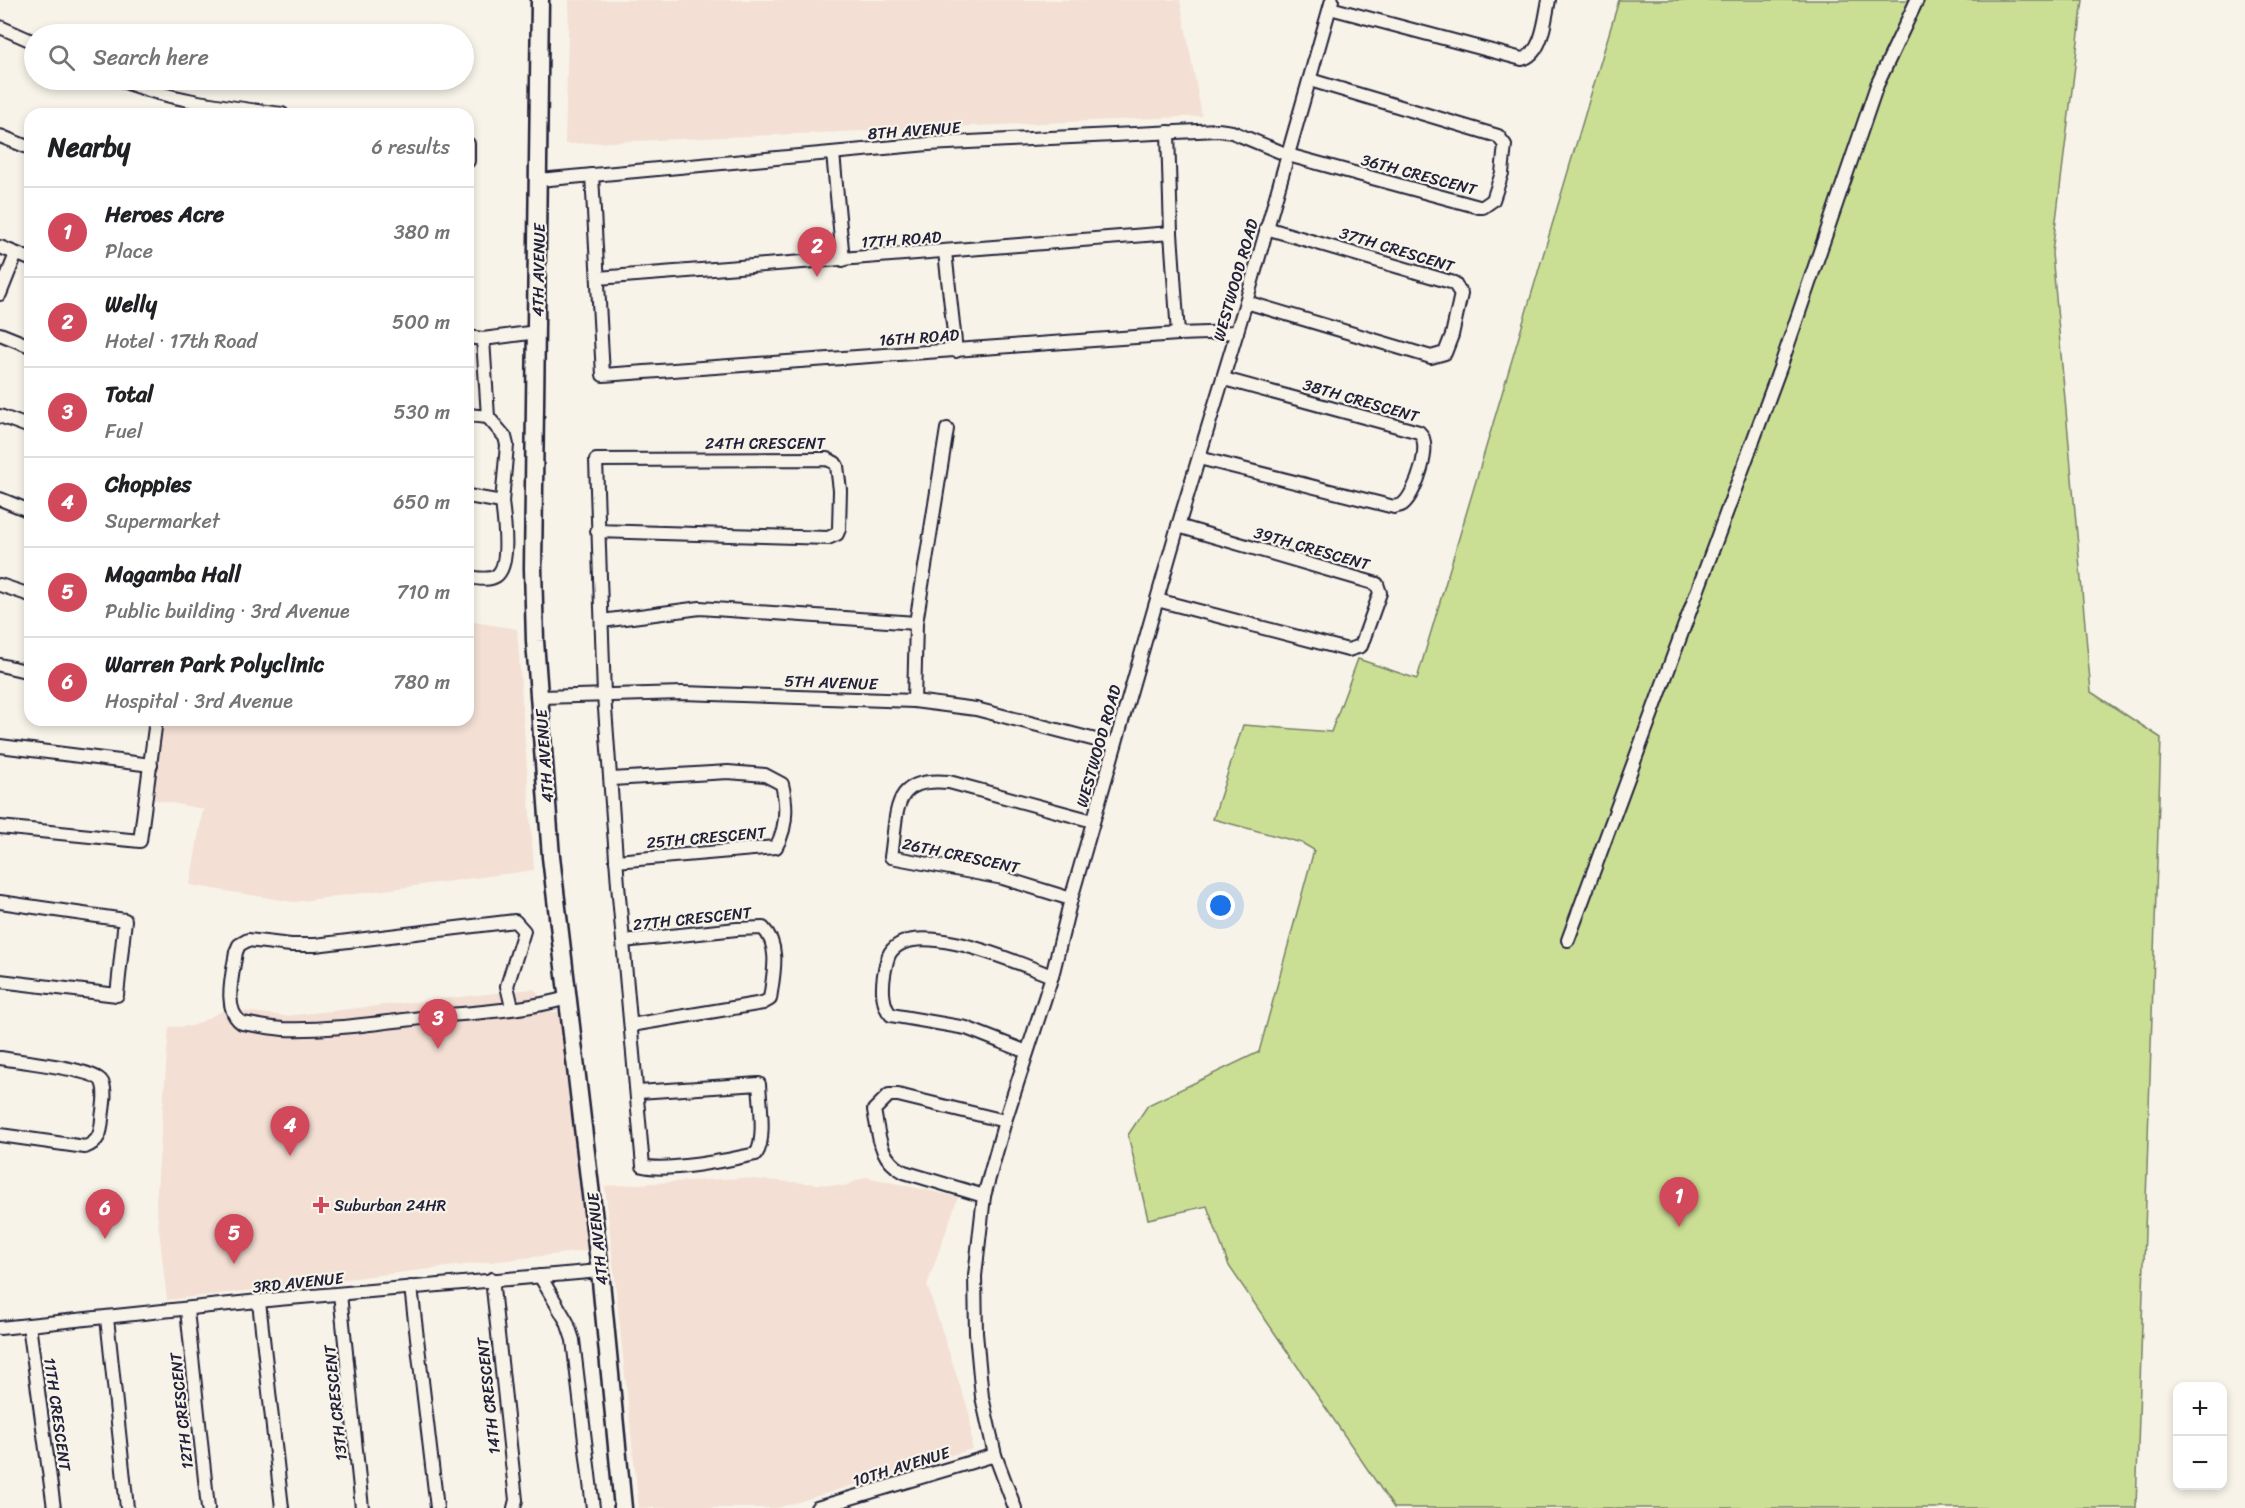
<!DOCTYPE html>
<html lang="en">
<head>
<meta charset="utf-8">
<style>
  body { margin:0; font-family:Sriracha,sans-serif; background:#f6f6f6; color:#202124 }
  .controls { position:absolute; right:18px; bottom:18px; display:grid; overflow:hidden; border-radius:12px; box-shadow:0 3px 9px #0003 }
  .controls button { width:54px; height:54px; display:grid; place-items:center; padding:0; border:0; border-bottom:2px solid #e0e0e0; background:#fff; color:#202124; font:30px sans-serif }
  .you { position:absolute; left:1221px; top:906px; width:21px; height:21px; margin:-15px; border:4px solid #fff; border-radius:50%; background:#1a73e8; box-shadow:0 0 0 9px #1a73e833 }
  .badge { display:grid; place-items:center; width:39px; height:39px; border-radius:50%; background:#d1495b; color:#fff; font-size:20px; font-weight:700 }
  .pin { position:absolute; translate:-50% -50px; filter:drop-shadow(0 2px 3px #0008) }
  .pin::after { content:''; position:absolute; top:32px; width:21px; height:18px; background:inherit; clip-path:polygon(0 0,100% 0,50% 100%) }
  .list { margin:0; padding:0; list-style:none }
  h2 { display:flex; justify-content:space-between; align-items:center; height:78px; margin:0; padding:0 24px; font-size:26px }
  h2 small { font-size:20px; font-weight:400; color:#757577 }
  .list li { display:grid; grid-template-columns:39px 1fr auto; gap:18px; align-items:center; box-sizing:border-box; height:90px; padding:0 24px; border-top:2px solid #e0e0e0 }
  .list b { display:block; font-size:22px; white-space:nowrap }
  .list p { margin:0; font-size:20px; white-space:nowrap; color:#757577 }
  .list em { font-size:20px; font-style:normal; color:#757577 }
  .icon { flex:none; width:33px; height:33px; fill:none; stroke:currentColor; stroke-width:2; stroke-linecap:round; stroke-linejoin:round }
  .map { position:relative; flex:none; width:2245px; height:1508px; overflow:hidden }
  .search { position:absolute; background:#fff; box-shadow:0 3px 9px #0003; left:24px; top:24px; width:450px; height:66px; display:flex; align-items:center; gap:15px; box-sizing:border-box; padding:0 21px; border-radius:33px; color:#757577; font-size:22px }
  .panel { position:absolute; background:#fff; box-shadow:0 3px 9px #0003; left:24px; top:108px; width:450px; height:618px; border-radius:18px }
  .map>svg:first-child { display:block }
</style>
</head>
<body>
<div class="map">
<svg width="2245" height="1508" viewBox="0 0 2245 1508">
  <rect width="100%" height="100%" fill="#f7f3e8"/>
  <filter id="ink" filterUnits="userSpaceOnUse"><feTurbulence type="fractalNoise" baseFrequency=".0167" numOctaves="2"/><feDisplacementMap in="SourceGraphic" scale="12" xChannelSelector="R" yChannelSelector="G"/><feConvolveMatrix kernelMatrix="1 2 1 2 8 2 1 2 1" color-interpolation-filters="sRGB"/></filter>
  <g filter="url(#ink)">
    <g fill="#f3dfd4">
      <path d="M569,0H1180L1202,116L565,144Z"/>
      <path d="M468,621L517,629L534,870L294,902L190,885L203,809L151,799L162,720H468Z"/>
      <path d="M534,989L552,1012H565L592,1250L167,1300L156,1203L169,1027L193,1026L226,1009L285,1016Z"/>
      <path d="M866,1177L958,1197L927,1285L970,1416L972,1449L778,1508H639L605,1186L740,1178L844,1186Z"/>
    </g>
    <path fill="#cbdf94" stroke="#768068" stroke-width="1.5" d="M1619,0H2083L2052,253L2091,692L2161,738L2136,1508H1394L1229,1266L1207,1206L1148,1219L1128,1135L1148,1105L1259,1052L1314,850L1302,843L1213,819L1243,725L1331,732L1358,659L1417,679Z"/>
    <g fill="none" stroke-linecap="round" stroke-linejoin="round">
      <defs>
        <g id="street">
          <path d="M1330,8L1522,59C1543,54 1545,18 1549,0"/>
          <path d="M0,27L34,42"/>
          <path d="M120,80C171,101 228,107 282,114"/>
          <path d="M1168,132L1171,233L1178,334"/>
          <path d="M0,136L30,148"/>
          <path d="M468,144V161"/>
          <path d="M833,153L843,260"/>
          <path d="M592,175L603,375L1178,334L1237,332"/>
          <path d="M539,180L928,144L1218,130L1232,132L1288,155L1479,207H1483L1493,200L1502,173L1505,145L1498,136L1310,80"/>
          <path d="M0,247L30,259"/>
          <path d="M945,252L956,351"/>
          <path d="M598,278L1171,233"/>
          <path d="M0,294L16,254"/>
          <path d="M1246,302L1431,357L1445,353L1452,335L1461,294L1454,283L1266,228"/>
          <path d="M0,334L30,346"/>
          <path d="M468,337L483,339L537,332"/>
          <path d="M468,415L488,417L483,339"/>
          <path d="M0,416L30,427"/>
          <path d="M1199,458L1394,507C1397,506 1400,506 1403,504C1416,493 1433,444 1419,432L1224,379"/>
          <path d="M468,496L502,502L507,445L505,437L488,417"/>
          <path d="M0,499L30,511"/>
          <path d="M597,531L828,538L837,534L839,529L840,490L837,466L835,463L827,459L596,460L604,695L618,885L643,1166C667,1172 730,1160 756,1154C766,1140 760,1102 759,1084L638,1092"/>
          <path d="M468,577C477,578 488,581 496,576C511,566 504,518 502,502"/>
          <path d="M0,585L30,595"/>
          <path d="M1157,600L1348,650L1361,646L1380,593L1377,584L1178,526"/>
          <path d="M602,621L700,608L916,623L947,429"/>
          <path d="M0,665L30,672"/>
          <path d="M540,697L683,693L914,701L976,709L1115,745"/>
          <path d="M914,701L916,623"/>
          <path d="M0,746L151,765"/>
          <path d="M612,779L728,772L765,775L782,784C787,805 787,828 776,847L616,861"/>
          <path d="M0,827L140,841L156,720"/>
          <path d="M1071,899L1003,878L891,857C898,812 890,776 949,782L1093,821"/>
          <path d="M0,902L125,920L117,995L0,981"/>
          <path d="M1568,940L1780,368L1877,85L1917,0"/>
          <path d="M623,941L737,929L763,928C781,946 773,976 770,999L763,1003L631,1025"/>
          <path d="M512,1007L507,986L524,931L515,921L315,945H291L248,940L239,945L236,952C233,973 222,1010 242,1023C255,1025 269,1028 283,1029C334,1031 388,1021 439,1016C481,1012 526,1010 567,998"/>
          <path d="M1027,1052L966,1028L891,1015C882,1006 882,988 884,975C885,969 887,958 890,953C914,916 1020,964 1052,976"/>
          <path d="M0,1058C17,1061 96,1069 102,1082C107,1092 103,1108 102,1119C101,1133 99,1142 85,1147L0,1135"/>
          <path d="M984,1196L904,1172C879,1159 879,1136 874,1110L889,1095H898L1005,1121"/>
          <path d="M540,1276L567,1322L573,1340L593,1508"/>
          <path d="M492,1279L516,1500L514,1508"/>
          <path d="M411,1287L437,1508"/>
          <path d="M340,1294L362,1508"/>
          <path d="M259,1302L282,1508"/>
          <path d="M187,1310L208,1508"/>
          <path d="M107,1318L127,1508"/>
          <path d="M29,1325L54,1508"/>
          <path d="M0,1328L278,1299L600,1271"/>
          <path d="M817,1508L995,1455"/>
          <path d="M1015,1508L995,1455L982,1397L976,1333L975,1276L984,1196L1005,1121L1052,976L1071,899L1178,526L1246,302L1332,0"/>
        </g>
        <path id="secondary" d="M540,0L533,568L535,641L551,857L600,1271L623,1508"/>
      </defs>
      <use href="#street" stroke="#22223b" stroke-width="16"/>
      <use href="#secondary" stroke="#22223b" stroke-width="21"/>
      <use href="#street" stroke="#f7f3e8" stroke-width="12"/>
      <use href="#secondary" stroke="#f7f3e8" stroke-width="16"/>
    </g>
  </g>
  <path fill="#d1495b" stroke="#f7f3e8" stroke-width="2" d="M318 1196h6v6h6v6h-6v6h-6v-6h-6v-6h6z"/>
  <g text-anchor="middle" stroke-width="4.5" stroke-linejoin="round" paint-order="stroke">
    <g font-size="16" fill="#22223b" stroke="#f7f3e8">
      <text transform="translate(914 130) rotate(-4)" y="6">8TH AVENUE</text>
      <text transform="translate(1419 174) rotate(15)" y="6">36TH CRESCENT</text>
      <text transform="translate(901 239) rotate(-4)" y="6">17TH ROAD</text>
      <text transform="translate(1397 249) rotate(17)" y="6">37TH CRESCENT</text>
      <text transform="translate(538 270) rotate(-89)" y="6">4TH AVENUE</text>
      <text transform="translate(1235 280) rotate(-74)" y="6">WESTWOOD ROAD</text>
      <text transform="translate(919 337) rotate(-4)" y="6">16TH ROAD</text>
      <text transform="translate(1361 400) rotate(16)" y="6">38TH CRESCENT</text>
      <text x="765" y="449">24TH CRESCENT</text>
      <text transform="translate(1312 548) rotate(16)" y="6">39TH CRESCENT</text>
      <text transform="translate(831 682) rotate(2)" y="6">5TH AVENUE</text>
      <text transform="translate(1098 746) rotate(-74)" y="6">WESTWOOD ROAD</text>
      <text transform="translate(544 756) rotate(-94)" y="6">4TH AVENUE</text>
      <text transform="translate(706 837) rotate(-5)" y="6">25TH CRESCENT</text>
      <text transform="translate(961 855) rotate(12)" y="6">26TH CRESCENT</text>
      <text transform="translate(692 918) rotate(-6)" y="6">27TH CRESCENT</text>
      <text transform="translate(597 1239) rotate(-96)" y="6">4TH AVENUE</text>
      <text transform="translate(298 1282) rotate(-6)" y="6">3RD AVENUE</text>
      <text transform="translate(488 1396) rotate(-96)" y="6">14TH CRESCENT</text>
      <text transform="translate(335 1403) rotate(-96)" y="6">13TH CRESCENT</text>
      <text transform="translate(181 1411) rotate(-96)" y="6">12TH CRESCENT</text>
      <text transform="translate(58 1414) rotate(82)" y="6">11TH CRESCENT</text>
      <text transform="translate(901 1466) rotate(-17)" y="6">10TH AVENUE</text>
    </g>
    <g font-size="16" fill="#22223b" stroke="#f7f3e8" text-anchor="start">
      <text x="334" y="1211">Suburban 24HR</text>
    </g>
  </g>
</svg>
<div class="controls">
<button>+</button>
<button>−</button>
</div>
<div class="you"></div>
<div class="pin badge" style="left:1679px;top:1227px">1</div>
<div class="pin badge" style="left:817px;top:277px">2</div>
<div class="pin badge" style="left:438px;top:1049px">3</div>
<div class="pin badge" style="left:290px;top:1156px">4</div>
<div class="pin badge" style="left:234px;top:1264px">5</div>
<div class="pin badge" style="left:105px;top:1239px">6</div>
<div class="search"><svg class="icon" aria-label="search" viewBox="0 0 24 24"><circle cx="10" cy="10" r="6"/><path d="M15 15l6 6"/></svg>Search here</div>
<section class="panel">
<h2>Nearby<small>6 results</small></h2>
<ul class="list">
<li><span class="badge">1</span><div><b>Heroes Acre</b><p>Place</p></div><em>380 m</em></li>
<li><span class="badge">2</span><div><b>Welly</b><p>Hotel · 17th Road</p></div><em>500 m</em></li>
<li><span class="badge">3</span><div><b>Total</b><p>Fuel</p></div><em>530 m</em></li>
<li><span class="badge">4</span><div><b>Choppies</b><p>Supermarket</p></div><em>650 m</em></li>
<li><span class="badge">5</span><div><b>Magamba Hall</b><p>Public building · 3rd Avenue</p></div><em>710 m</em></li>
<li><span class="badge">6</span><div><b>Warren Park Polyclinic</b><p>Hospital · 3rd Avenue</p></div><em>780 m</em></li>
</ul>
</section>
</div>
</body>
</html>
